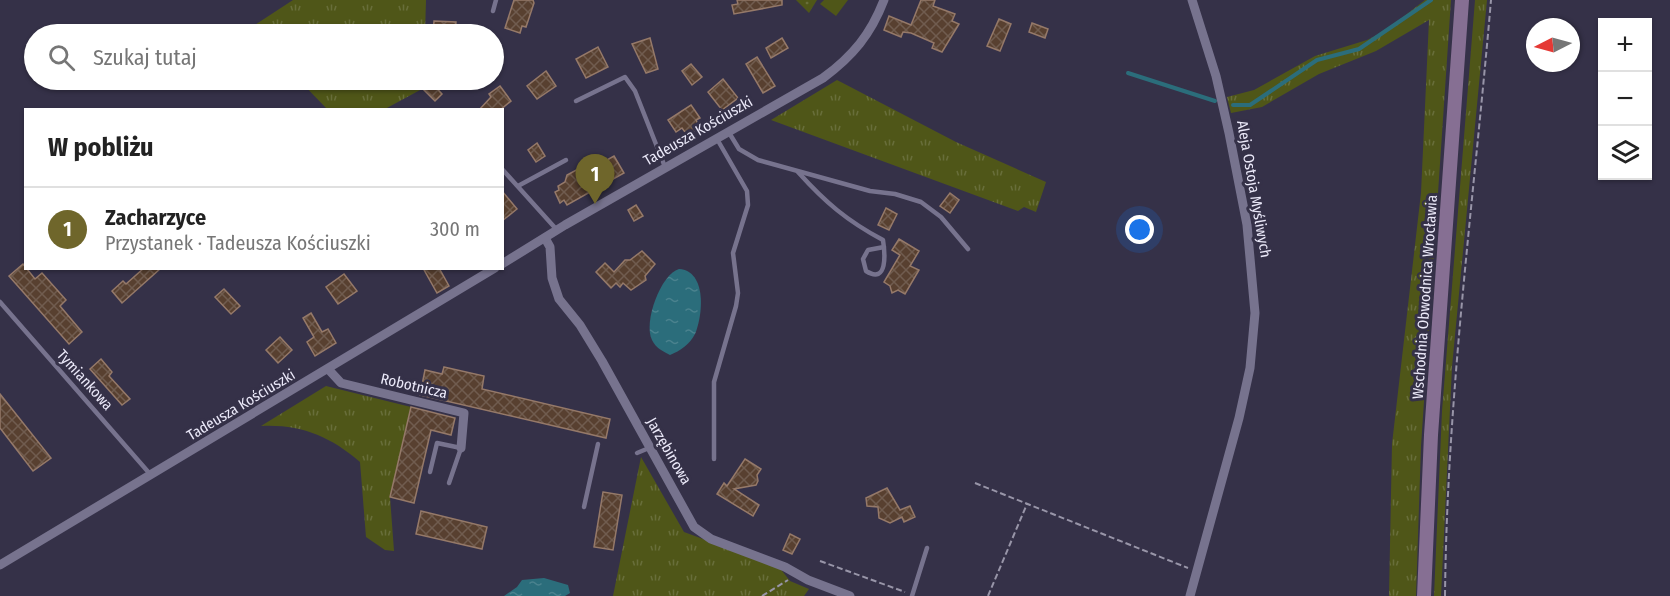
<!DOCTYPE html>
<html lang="pl">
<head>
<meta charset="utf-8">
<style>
  body { margin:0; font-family:"Fira Sans Condensed",sans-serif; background:#f6f6f6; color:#222 }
  .controls { position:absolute; right:18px; top:18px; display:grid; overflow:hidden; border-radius:0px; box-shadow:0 2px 4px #0004 }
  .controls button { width:54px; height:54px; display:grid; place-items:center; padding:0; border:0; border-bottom:2px solid #e0e0e0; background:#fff; color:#222; font:30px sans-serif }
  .compass { position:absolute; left:1526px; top:18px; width:54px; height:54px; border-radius:50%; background:#fff; box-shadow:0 2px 4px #0004; rotate:264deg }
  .you { position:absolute; left:1140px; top:230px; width:21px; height:21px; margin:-15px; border:4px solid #fff; border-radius:50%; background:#1a73e8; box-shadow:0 0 0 9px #1a73e833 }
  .badge { display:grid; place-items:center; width:39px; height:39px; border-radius:50%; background:#6f662b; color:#fff; font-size:20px; font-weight:700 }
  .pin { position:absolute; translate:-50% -50px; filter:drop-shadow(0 2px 3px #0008) }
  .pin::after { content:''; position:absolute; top:32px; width:21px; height:18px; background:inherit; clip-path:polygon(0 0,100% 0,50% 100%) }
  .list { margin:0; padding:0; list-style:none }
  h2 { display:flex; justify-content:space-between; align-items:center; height:78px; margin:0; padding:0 24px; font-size:26px }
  h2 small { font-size:20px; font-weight:400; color:#767676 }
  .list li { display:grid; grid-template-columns:39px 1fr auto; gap:18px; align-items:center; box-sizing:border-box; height:84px; padding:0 24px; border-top:2px solid #e0e0e0 }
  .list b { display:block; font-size:22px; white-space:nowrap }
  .list p { margin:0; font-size:20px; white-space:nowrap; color:#767676 }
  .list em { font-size:20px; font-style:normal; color:#767676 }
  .icon { flex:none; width:33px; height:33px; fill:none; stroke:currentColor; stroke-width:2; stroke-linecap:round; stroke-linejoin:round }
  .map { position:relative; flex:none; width:1670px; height:596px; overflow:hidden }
  .search { position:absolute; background:#fff; box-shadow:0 2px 4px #0004; left:24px; top:24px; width:480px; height:66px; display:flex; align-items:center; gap:15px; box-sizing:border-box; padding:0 21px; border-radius:33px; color:#767676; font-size:22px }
  .panel { position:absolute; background:#fff; box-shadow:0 2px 4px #0004; left:24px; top:108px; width:480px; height:162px; border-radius:0px }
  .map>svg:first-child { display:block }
</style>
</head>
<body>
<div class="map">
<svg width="1670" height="596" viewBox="0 0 1670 596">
  <defs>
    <pattern id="grass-tufts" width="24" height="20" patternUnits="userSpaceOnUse" patternTransform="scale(1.5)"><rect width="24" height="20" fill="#4f5618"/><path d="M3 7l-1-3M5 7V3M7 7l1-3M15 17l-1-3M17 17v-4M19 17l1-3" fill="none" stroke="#686e3a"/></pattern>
    <pattern id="park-dots" width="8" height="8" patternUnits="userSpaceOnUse" patternTransform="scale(1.5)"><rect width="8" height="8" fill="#4f5618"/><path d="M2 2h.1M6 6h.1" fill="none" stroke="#686e3a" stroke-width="1.8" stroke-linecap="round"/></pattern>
    <pattern id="water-ripples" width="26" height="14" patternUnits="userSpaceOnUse" patternTransform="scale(1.5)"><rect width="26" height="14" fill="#2b6d7b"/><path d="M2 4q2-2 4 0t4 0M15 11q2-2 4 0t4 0" fill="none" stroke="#4a828e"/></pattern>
    <pattern id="building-cross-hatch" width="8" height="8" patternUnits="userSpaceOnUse" patternTransform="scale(1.5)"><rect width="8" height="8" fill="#584030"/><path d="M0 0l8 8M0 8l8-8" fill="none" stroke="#705c4f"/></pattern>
  </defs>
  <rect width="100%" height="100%" fill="#353148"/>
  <g fill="url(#grass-tufts)">
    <path d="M293,0H426L425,34H256L250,28Z"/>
    <path d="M1425,0H1451L1421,446L1416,596H1389L1392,444L1421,193L1429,20L1376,51L1319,74L1262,107L1231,113L1227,97L1254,90L1315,56L1367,40L1385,31Z"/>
    <path d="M1475,0H1487L1452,367L1441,596H1434L1442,411Z"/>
    <path d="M299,80H423L422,89L385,109L328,110Z"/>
    <path d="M837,80L956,142L1046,182L1036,212L1024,207L1018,211L771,120Z"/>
    <path d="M326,386L411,407L390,497L394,551L385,550L366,537L360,462C330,436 300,424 261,426Z"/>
    <path d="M641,457L684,532L779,567L790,581L809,589L804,596H613Z"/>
  </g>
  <path fill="url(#park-dots)" d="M796,0H817L809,13Z"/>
  <path fill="#4f5618" d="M824,0H848L836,16L820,4Z"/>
  <g fill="url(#water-ripples)">
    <path d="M679,269C707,271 703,315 695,334C690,344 680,351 670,355C662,351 656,348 652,340C643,322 661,274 679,269Z"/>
    <path d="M544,578L568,585L570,593L565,596H504L517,587L522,580Z"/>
  </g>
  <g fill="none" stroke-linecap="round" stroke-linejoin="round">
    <g stroke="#2b6d7b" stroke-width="4">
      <path d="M1128,73L1215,101"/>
      <path d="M1233,105H1250L1317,60L1359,49L1431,0"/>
    </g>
  </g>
  <g fill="url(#building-cross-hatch)" stroke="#957969" stroke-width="1.5">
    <path d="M514,0H533L534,3L526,27L522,26L520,33L505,28Z"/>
    <path d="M737,0H782V5L734,14L732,5L738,4Z"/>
    <path d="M921,0H935L933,6L955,14L952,21L959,24L942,52L932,48L934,43L911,33L903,32L901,37L884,30L889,16L911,25Z"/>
    <path d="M999,19L1011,24L1000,51L987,46Z"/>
    <path d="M434,21L456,22L455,34H433Z"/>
    <path d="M1032,23L1048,29L1045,38L1029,32Z"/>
    <path d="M650,38L658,69L646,73L632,44Z"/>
    <path d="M782,38L788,48L771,58L766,48Z"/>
    <path d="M598,47L608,67L586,78L576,59Z"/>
    <path d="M757,57L775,86L763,93L746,64Z"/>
    <path d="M691,64L702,77L692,85L682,71Z"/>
    <path d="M546,71L556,86L537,99L527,86Z"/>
    <path d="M723,79L738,98L722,110L708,92Z"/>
    <path d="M431,82L442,94L435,101L423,89Z"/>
    <path d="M500,86L511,101L500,110H479L491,97L489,94Z"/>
    <path d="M691,105L700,118L696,120L700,128L688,136L682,128L676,132L668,120Z"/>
    <path d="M537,143L545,156L536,162L528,150Z"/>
    <path d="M614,156L624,173L567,205L564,200L560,203L555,192L559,190L558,186L565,182L567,175L580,168L582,174Z"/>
    <path d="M502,191L517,209L502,221Z"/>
    <path d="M950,193L959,200L950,213L940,206Z"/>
    <path d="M636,205L643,216L634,221L628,210Z"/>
    <path d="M886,208L897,214L889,230L878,225Z"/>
    <path d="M899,239L919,251L910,266L919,270L905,294L898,290L892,293L890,286L884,282L900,255L892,250Z"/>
    <path d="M642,251L655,264L645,276L646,280L631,290L623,283L620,287L616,283L611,288L596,272L605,263L614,272L625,260H630Z"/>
    <path d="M23,264L35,279L42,273L66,300L60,306L82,332L69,344L9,276Z"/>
    <path d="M144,268H161L122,303L112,291L123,281L126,284Z"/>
    <path d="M423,268H439L449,286L437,293Z"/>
    <path d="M344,274L357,291L338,304L326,287Z"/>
    <path d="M224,289L240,306L231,314L215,297Z"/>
    <path d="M311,313L322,332L328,329L336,343L315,356L307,342L314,337L303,318Z"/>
    <path d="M280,337L292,350L278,363L266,350Z"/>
    <path d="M101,359L112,372L109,376L130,399L122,405L90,369Z"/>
    <path d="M444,367L484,376L482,389L610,419L606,438L420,395L425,370L442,374Z"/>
    <path d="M0,394L51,458L33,471L0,428Z"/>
    <path d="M411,407L455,418L451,435L431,430L414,503L390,497Z"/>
    <path d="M745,459L761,469L757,475L758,481L756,485L734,489L759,505L753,516L717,494L724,483L727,486Z"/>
    <path d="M887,488L900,510L910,506L915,517L904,522L902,517L890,523L879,518L878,507L867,506L866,498Z"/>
    <path d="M603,492L622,495L613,550L594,547Z"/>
    <path d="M421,511L487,527L482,549L416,534Z"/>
    <path d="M790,534L800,539L792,554L783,550Z"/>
  </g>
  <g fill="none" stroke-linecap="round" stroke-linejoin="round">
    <g stroke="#9895a8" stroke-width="2" stroke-dasharray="6 3" stroke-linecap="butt">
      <path d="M975,483L1188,568"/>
      <path d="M820,561L905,592"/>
      <path d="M762,596L788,580"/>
      <path d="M988,596L1027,504"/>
      <path d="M1445,596C1447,396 1474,199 1491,0"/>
    </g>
    <g stroke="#77738e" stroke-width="4.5">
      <path d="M493,11L496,0"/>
      <path d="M576,101L625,77L635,91L665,167"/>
      <path d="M728,131L739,149L758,160L870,191L895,194L921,202L941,217L968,249"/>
      <path d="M502,169L557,230"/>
      <path d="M798,172C825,202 847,221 883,240C885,253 888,285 866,271L863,259L868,250L884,247"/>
      <path d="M518,186L566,160"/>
      <path d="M0,302L150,474"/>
      <path d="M637,453L649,448"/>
      <path d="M714,459V382L736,306L738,293L733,253L748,205L747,191L717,139"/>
      <path d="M430,472L437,443L461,448L449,483"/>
      <path d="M584,507L598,444"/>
      <path d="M912,596L927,548"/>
    </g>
    <g stroke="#77738e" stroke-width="9">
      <path d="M545,238L550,247L552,278L559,299L580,325L602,361L694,527L711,539L785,567L808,580L850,596"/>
      <path d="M502,264L565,225L823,78C853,56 871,34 884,0"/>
      <path d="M329,370L341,383L464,413L461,448"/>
      <path d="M0,565L495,268"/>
      <path d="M1190,596L1239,418L1250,368L1255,313L1247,225L1229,133L1216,76L1192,0"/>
    </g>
    <path stroke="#866f93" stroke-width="14" d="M1424,596L1431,435L1462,0"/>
  </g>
  <g text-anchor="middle" stroke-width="6" stroke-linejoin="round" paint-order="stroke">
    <g font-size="15" fill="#ebe9f9" stroke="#353148">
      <text transform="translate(698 131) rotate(-30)" y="5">Tadeusza Kościuszki</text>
      <text transform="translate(1254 189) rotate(80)" y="5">Aleja Ostoja Myśliwych</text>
      <text transform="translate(1425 297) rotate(-86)" y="5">Wschodnia Obwodnica Wrocławia</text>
      <text transform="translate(85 380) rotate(48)" y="5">Tymiankowa</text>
      <text transform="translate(414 386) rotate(13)" y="5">Robotnicza</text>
      <text transform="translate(241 405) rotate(-31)" y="5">Tadeusza Kościuszki</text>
      <text transform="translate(669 451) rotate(60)" y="5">Jarzębinowa</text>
    </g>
  </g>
</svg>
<div class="controls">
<button>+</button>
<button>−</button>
<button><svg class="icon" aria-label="layers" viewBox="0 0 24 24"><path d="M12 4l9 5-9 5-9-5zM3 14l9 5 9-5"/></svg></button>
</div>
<svg class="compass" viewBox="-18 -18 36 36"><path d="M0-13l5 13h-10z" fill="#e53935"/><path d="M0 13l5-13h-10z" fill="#767676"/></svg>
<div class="you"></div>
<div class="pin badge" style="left:595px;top:204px">1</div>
<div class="search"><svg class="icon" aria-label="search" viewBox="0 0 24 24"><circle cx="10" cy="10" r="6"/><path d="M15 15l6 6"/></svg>Szukaj tutaj</div>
<section class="panel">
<h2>W pobliżu<small></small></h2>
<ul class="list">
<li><span class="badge">1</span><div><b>Zacharzyce</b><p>Przystanek · Tadeusza Kościuszki</p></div><em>300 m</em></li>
</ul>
</section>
</div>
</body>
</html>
